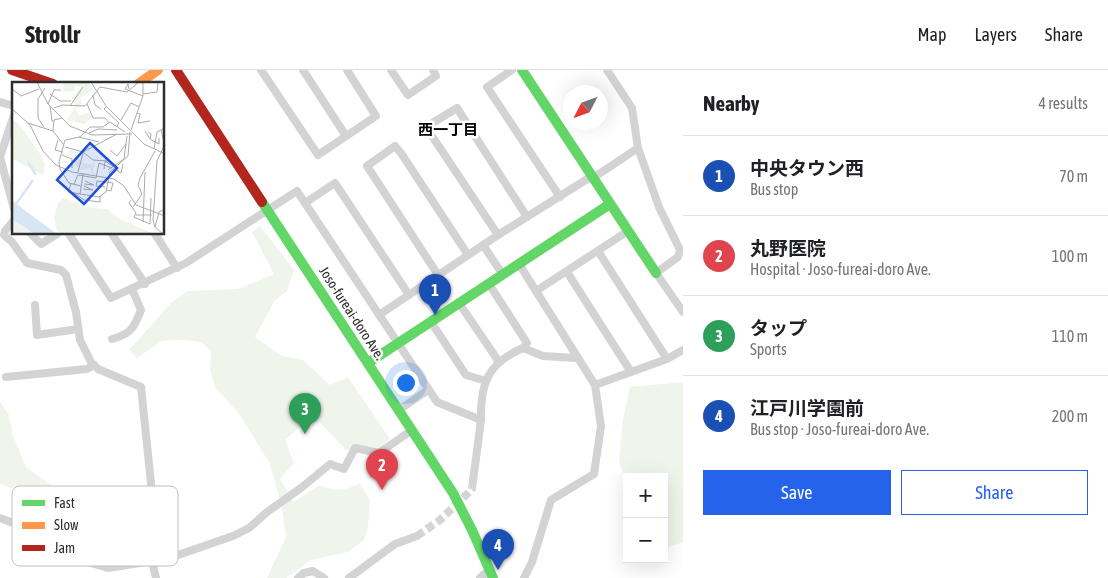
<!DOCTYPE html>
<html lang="en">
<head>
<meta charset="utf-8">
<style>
  body { margin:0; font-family:"Asap Condensed","Noto Sans JP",sans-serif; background:#f6f6f6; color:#202124 }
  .controls { position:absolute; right:15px; bottom:15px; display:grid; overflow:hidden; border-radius:0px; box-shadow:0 5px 20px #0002 }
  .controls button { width:45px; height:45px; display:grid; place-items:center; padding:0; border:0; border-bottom:1px solid #e0e0e0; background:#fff; color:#202124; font:25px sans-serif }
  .compass { position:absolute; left:563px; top:15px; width:45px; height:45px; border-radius:50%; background:#fff; box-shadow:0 5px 20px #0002; rotate:228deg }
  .you { position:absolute; left:405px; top:312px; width:18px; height:18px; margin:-12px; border:4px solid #fff; border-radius:50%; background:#1a73e8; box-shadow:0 0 0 8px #1a73e833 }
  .badge { display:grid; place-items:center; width:32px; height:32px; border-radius:50%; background:#2563eb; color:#fff; font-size:16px; font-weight:700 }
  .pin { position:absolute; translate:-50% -41px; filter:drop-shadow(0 1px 2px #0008) }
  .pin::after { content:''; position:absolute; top:26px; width:18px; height:15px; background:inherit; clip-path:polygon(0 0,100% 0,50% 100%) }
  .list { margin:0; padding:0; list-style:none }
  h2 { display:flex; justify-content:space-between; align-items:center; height:65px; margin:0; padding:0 20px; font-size:21px }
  h2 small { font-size:16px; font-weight:400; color:#757577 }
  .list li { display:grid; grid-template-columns:32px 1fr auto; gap:15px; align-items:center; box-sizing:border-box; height:80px; padding:0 20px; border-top:1px solid #e0e0e0 }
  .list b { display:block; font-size:19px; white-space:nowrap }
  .list p { margin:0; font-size:16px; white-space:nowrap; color:#757577 }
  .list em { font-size:16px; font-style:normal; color:#757577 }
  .actions { display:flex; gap:10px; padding:15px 20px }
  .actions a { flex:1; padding:11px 0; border:1px solid #2563eb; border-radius:0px; text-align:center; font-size:18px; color:#2563eb }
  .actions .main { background:#2563eb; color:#fff }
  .map { position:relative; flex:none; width:683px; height:508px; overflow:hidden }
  header { display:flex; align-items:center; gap:30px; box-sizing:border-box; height:70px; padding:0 25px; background:#fff; border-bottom:1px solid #e0e0e0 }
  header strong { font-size:24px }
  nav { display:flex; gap:28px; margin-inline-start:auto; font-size:18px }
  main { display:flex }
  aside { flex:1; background:#fff }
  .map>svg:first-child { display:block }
</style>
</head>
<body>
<header>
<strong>Strollr</strong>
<nav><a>Map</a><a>Layers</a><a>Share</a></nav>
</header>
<main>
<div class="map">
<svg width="683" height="508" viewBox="0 0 683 508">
  <rect width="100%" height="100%" fill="#fff"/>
  <g fill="#f0f5eb">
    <path d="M260,156L294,200L287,221L275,230L255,267L282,286L303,290L330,315L348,307L390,369L380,377L346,380L313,345L285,370L294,393L280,409L293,432L320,415C337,422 344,421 360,413L370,431L368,457L364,470L348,482L311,490L286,508H267L286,467L282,438L270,394L240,345L215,317L210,299L211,281L201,272L183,270L162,271L137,288L129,280L171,233L188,221L238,219L274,204L252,162Z"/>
    <path d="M683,312V472L664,479V407H627V414L619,392L623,349L630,317Z"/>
    <path d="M0,332L9,345L13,366L26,397L52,416L53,426L68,437L78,432L91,430L104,437L105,450L102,462L82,448L26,423L0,414Z"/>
  </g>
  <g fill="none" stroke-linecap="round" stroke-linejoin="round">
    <path stroke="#d5d5d5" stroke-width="8" stroke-dasharray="8 4" stroke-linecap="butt" d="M417,466L440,450L459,432L472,419L473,411"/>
    <g stroke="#d3d3d3" stroke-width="8">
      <path d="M261,0L318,85L376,46L347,0"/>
      <path d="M303,0L346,66"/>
      <path d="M391,0L408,25L436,6L433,0"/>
      <path d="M512,0L487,17L560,127"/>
      <path d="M607,0L632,38L638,78L659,137L680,180L678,187L656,203L683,242"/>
      <path d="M0,32L14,36"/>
      <path d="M14,45L0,87L14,139"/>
      <path d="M593,108L638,78"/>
      <path d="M305,133L335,113L409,225"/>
      <path d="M14,150L5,161L4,165L12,172L27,193L61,200L66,205L76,242L80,270L91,292L98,299L141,317L151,413L155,468V485L152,491"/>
      <path d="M31,164L41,174L57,164"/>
      <path d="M69,164L111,228L186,193L297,121L437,332L481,350C480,313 488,293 523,278L543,286L577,288"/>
      <path d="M112,164L145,214"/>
      <path d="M155,164L177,198"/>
      <path d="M498,165L426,57L457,38L527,147"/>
      <path d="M483,175L503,205"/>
      <path d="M598,181L667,289"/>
      <path d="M519,194L595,315L601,356L594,404L551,430L532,492L524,508"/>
      <path d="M567,202L631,302"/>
      <path d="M438,205L367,96L395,76L401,83L468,185"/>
      <path d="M489,214L527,273L523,278"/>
      <path d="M536,221L628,161"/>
      <path d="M459,233L499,292"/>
      <path d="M35,235L37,265L78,259"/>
      <path d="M379,245L498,165L592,106"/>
      <path d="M431,252L466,305L486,311"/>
      <path d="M112,269C131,264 134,258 141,240L132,219"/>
      <path d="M6,307L87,299L94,295"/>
      <path d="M595,315L667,289L683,280"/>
      <path d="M399,340L428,320"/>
      <path d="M473,411L481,350"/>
      <path d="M0,448L13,453L70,487L108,498L152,491L156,508"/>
      <path d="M152,494L233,466L249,458L267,442L301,418L330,394L344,399L355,378L379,383L412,360"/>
      <path d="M298,508L304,503L313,501L324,508"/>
      <path d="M349,508L395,474L417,466"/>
      <path d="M480,508L490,499"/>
    </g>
    <g stroke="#63d668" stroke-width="10">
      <path d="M522,0L656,203"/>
      <path d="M262,132L453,423L472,460L493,508"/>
      <path d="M368,293L610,134"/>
    </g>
    <path stroke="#ff974d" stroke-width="10" d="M138,14L158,0"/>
    <g stroke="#b3261e" stroke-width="10">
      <path d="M12,0L53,14"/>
      <path d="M176,0L262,132"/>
    </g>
  </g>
  <g text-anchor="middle" stroke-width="5" stroke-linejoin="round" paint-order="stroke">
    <g font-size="14" fill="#2e2e2e" stroke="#fff">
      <text transform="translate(352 243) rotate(57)" y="5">Joso-fureai-doro Ave.</text>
    </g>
    <g font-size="15" font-weight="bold" fill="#000" stroke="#fff">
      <text x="448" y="65">西一丁目</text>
    </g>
  </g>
  <g transform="translate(12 12)">
    <rect width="152" height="152" fill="#fff"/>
    <path d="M52,0H76L78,3L80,8L68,16L70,21L64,27L67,34L76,31L81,36L72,42L55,38L64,24L60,16L70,4H63V9L51,10ZM0,38L6,41L27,70L33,82L31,93L0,77ZM56,68L66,70L65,75L71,81L80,83L83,79L81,90L84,92H80L78,86L66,89L71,83L64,85L63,72L61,71V78ZM51,116L81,126L95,127L106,136L142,152H51L45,148L42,136L46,121ZM0,137L11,145L21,152H3L0,150Z" fill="#f0f5eb"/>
    <path d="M0,118L15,130L45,152H22L0,137Z" fill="#d7e6f2"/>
    <path fill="none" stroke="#d7e6f2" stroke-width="2.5" d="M16,80L24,93M4,122L21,98"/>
    <path fill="none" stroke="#ababab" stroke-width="1" d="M25,0L36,22L58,44L80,53L120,52M79,0L94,24L132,62L153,72M0,7L9,14L27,7M117,7L116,2L113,7L131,14M38,12L48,19H59M131,12L145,10L146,0M81,13L83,23L89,27M36,22L42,8H49M75,22L81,36H93L97,41M38,24L40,39H42M58,24L71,5M95,24L92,27L107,41L105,44M42,26L50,23L73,24L88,5L115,10L127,0M0,27L18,43L31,69L44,83L60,90L102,97L112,104L124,123L153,134M125,31L128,32L126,41L138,39M109,38L119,21L127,25M16,41L41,49L51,62M32,45L26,36V17L33,6M119,48L131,14V0M149,48L153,64M41,49L42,38L50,36M133,49L138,57L139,52L136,50M77,51L86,47L105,48M67,55L87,60M138,57L147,62V56M46,58L43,68L51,70M53,65L71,70L105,52M142,67L145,50L153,46M98,68L105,74L114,62M71,70L81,78L96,79M50,73L60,77V86M92,87L93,79L102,85M103,87L109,91L111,82M96,88L112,77L115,54M66,90L71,71M59,102L56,110L87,115L94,110L98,90L116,74L118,50M62,102L66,93L84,96L87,81L100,86M72,102L82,103L73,99M69,104L57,101L48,87L47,80L53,58L68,55L78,45H91L98,40L113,50M93,105L84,104L85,99L101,101L99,109L95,108M71,107L81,108L72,104M62,111L72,118L88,120V114M68,112L71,92M119,118L117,121L124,131M121,125L130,112L126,103L128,96L143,69M124,131L122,135L138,142M124,133H140M131,140L133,90M138,142L139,116M143,145L147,130L153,127M151,152L143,145L141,138L145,79L153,62"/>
    <path fill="#1d4ed8" fill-opacity="0.15" stroke="#1d4ed8" stroke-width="2.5" d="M78,61L105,86L72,122L45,98Z"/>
    <rect width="152" height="152" fill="none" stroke="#2e2e2e" stroke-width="2.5"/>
  </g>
  <rect x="12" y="416" width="166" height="80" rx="8" fill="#fff" stroke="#c0c0c0" stroke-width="1"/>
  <rect x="22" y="430" width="23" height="6" fill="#63d668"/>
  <rect x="22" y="452" width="23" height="7" fill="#ff974d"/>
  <rect x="22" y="475" width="23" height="6" fill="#b3261e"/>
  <g font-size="14" fill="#2e2e2e">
    <text x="54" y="438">Fast</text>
    <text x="54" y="460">Slow</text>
    <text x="54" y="483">Jam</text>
  </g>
</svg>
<div class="controls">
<button>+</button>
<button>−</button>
</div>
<svg class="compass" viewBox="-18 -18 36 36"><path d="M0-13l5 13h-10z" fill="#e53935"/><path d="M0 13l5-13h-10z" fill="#757577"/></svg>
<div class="you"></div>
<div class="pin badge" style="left:435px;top:245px;background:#1a4fb4">1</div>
<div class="pin badge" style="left:382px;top:420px;background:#e0444e">2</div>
<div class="pin badge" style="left:305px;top:364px;background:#2e9e5b">3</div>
<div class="pin badge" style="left:498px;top:500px;background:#1a4fb4">4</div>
</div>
<aside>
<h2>Nearby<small>4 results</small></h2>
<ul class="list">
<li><span class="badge" style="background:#1a4fb4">1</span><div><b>中央タウン西</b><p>Bus stop</p></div><em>70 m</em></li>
<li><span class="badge" style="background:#e0444e">2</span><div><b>丸野医院</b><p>Hospital · Joso-fureai-doro Ave.</p></div><em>100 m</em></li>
<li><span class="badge" style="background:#2e9e5b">3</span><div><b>タップ</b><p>Sports</p></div><em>110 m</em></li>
<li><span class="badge" style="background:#1a4fb4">4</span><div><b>江戸川学園前</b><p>Bus stop · Joso-fureai-doro Ave.</p></div><em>200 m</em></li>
</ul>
<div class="actions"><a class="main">Save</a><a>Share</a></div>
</aside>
</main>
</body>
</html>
